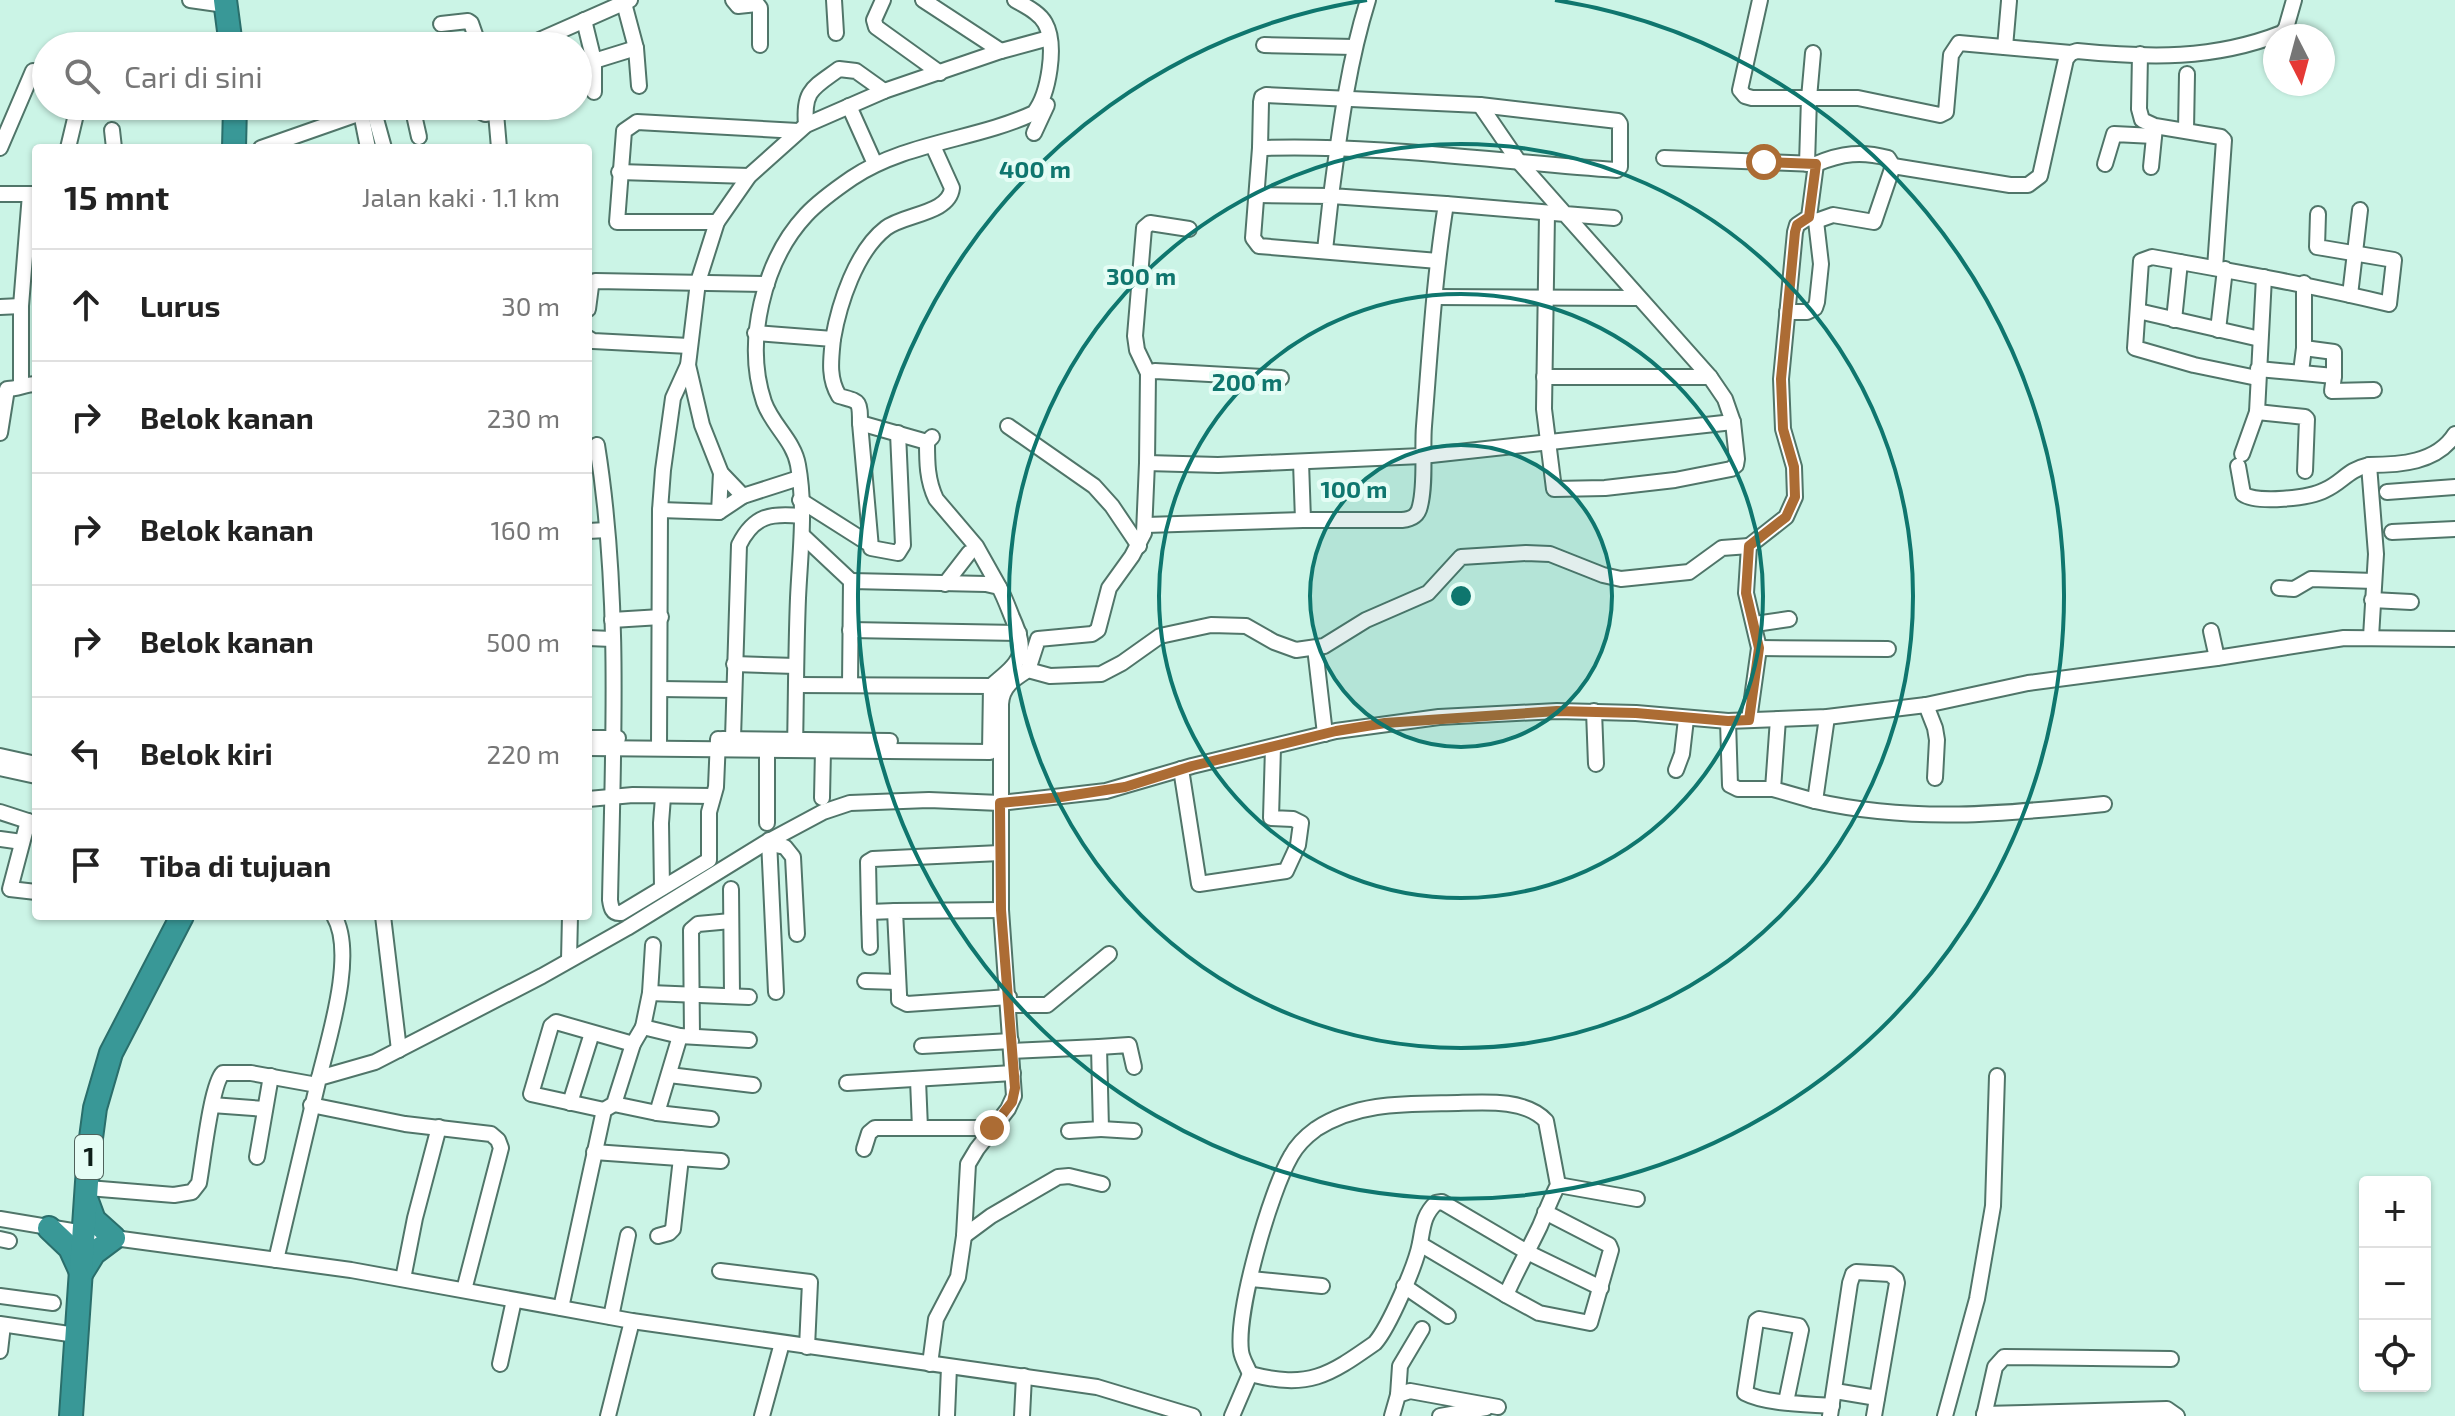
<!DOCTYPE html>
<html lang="id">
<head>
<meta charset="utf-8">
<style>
  body { margin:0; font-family:"Exo 2",sans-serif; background:#f2f2f2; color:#222 }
  .controls { position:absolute; right:24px; bottom:24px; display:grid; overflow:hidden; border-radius:8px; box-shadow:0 2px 6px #0004 }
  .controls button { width:72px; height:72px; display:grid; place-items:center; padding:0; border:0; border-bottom:2px solid #e0e0e0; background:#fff; color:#222; font:40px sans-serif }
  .compass { position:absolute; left:2263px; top:24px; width:72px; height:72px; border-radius:50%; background:#fff; box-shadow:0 2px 6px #0004; rotate:174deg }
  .stop { position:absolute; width:24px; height:24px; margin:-18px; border:6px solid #ac6c34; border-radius:50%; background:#fff }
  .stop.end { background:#ac6c34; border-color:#fff; box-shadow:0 2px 8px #0008 }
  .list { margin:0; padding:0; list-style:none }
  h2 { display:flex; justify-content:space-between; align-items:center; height:104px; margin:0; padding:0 32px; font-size:34px }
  h2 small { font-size:26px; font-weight:400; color:#767676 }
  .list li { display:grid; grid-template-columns:52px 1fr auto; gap:24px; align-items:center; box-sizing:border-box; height:112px; padding:0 32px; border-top:2px solid #e0e0e0 }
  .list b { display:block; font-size:30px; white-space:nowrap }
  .list em { font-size:26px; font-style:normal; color:#767676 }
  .icon { flex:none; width:44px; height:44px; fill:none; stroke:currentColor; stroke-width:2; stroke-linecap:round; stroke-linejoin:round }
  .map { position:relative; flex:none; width:2455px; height:1416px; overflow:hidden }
  .search { position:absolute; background:#fff; box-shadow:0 2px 6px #0004; left:32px; top:32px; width:560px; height:88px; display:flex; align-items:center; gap:20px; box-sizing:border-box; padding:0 28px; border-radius:44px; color:#767676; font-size:30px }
  .panel { position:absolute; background:#fff; box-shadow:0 2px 6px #0004; left:32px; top:144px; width:560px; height:776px; border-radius:8px }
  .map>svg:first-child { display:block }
</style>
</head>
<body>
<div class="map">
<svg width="2455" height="1416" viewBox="0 0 2455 1416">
  <rect width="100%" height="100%" fill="#cbf4e6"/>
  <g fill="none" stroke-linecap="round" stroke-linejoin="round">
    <defs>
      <g id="minor">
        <path d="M190,0L225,5"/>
        <path d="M733,0L738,6L757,4L760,8V45"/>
        <path d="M834,0L836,33"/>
        <path d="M883,0L874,20L876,27L940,73"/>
        <path d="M923,0L1001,51"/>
        <path d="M1760,0L1740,90L1745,96L1752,98H1858L1940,115L1946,112L1951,55L1959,43L2071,53"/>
        <path d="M624,3L636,48L639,86"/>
        <path d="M584,20L594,61V92"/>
        <path d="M441,24L468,21L471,23L479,46"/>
        <path d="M1264,45L1354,47"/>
        <path d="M526,46L630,0"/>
        <path d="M2005,47L2009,1"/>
        <path d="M2140,54L2139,109L2142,120L2155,126L2221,137L2224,140L2215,268"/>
        <path d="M594,61L636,48"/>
        <path d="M1266,95L1480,105L1618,121L1620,124V167L1617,170C1498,162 1379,144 1260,148L1261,102L1262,97Z"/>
        <path d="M1480,105L1519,162L1565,214L1614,218"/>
        <path d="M412,106L419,137"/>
        <path d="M479,106L481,112L485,114L535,106"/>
        <path d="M849,106L875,164"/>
        <path d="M373,108L384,148"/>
        <path d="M361,113L368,148"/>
        <path d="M496,113L499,148"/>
        <path d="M806,125C803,90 813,88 839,69L856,71L884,91"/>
        <path d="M112,130L114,148"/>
        <path d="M2186,130L2187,74"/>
        <path d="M1034,133L1047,105"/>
        <path d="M0,148L33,71"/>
        <path d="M68,148L78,106"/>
        <path d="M261,148L381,106"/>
        <path d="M1260,148L1253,238L1259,246L1438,261"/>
        <path d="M1664,158L1816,164L1809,217L1797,225L1795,232L1781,379L1783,429L1794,467L1795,497L1786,517L1749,546L1746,593L1759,648L1749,720"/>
        <path d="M1807,164L1809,98L1813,53"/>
        <path d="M1816,164C1842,153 1862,151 1888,158L1893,166"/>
        <path d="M2105,164L2114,134L2154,136"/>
        <path d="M2151,167L2155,127"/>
        <path d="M619,172L749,176"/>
        <path d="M0,194H36"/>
        <path d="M1258,195L1331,196L1325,250"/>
        <path d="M1547,214L1544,409L1554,489L1605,488L1675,480L1731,469L1736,465L1737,459L1733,422"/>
        <path d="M1816,221L1833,215L1874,222L1893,166L2010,185H2028L2040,176L2066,59L2071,53L2077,51C2149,58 2213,60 2282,33L2286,28L2294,0"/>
        <path d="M717,222H617L624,131L637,122L798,131"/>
        <path d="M2264,277L2257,412L2305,417L2307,419L2305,471"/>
        <path d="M2350,295L2360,210"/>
        <path d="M1435,297L1638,298"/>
        <path d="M0,307L21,306"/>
        <path d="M588,309L591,286L595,281L767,284"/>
        <path d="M2138,311L2260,339"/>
        <path d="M1787,312H1807L1815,308L1817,302L1821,264L1816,221L1810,218"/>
        <path d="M2174,320L2180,262"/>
        <path d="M2218,330L2225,269"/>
        <path d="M755,333L833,339C831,359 828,378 839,396C859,402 860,399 860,423L927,442L932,437"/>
        <path d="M588,338L593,341L689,346"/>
        <path d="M833,339C839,304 856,251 886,228C904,214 949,214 952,188L933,146"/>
        <path d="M688,365L702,425L721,473L743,496"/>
        <path d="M2258,369L2334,376V352L2304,348"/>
        <path d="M2301,372L2304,348V283"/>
        <path d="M1148,373L1137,350L1135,336L1144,228L1150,223L1189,229"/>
        <path d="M2334,376L2332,391L2374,390"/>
        <path d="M1544,377H1710"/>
        <path d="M2257,378L2194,365L2135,348L2141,261L2152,257C2231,271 2310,285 2389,304L2394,260L2317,247L2318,214"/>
        <path d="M21,384V306L30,194"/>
        <path d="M860,423L871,548L898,553L903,545L898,433"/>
        <path d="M1008,426L1094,486L1112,506L1139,546"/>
        <path d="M0,433L7,389C18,389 25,384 36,384"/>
        <path d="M927,442C927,462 927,480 936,499L976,546L999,587"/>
        <path d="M597,445C621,595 613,749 610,900C611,907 612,914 621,913L709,860V812L716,787L718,739"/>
        <path d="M2242,454L2257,412"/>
        <path d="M1301,462L1303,520"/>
        <path d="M1147,463L1148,373L1155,371L1281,378"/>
        <path d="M2369,465C2399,465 2437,463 2455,434"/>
        <path d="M2238,466L2243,494C2257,504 2310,498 2325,490C2343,482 2347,470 2369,465L2376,554L2371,637"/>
        <path d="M2387,492L2455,487"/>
        <path d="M800,500L871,545"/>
        <path d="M660,510L719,512L743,496L799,478"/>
        <path d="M719,512L721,473"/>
        <path d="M1146,525L1303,520H1402C1412,519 1418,516 1420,506C1426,483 1422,450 1424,426C1430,352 1434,278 1446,204L1331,196C1340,129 1348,64 1368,0"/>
        <path d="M588,531L607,530"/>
        <path d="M2392,532L2455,529"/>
        <path d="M802,535L851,581"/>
        <path d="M945,584L969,553"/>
        <path d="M2279,588L2294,589L2311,579L2374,581"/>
        <path d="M2372,600L2411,602"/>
        <path d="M612,620L661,617"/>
        <path d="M1755,624L1789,619"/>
        <path d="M850,630L1019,633"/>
        <path d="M2211,631L2217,658"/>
        <path d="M588,638L612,639"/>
        <path d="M1315,648L1325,734"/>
        <path d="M1759,648L1888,649"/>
        <path d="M734,664L796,666"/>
        <path d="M1028,670L1038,639L1092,634L1098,630L1109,588L1132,556L1144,533L1147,463L1218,465L1422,456L1733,422L1725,399L1710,377L1565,214L1446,204"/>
        <path d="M850,685L851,581L986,584L999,587C1004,596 1008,607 1012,617C1029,655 1021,661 991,686"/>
        <path d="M660,689L734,690"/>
        <path d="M1926,705L1935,728L1937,740L1935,778"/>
        <path d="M1594,711L1596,764"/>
        <path d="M1827,717L1815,801C1913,823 2005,814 2104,804"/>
        <path d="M1778,719L1773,789L1815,801"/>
        <path d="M1728,721L1730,785L1738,789H1773"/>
        <path d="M588,738H618"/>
        <path d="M733,738L739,545C754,515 771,513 801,516"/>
        <path d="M722,739L890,741"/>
        <path d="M659,747L660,510L663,470L673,398L688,365L698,282L717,222L749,176L806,125L884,91L1001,51L1049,38"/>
        <path d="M588,748L990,752L991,686L796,685"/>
        <path d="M795,749C796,699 796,648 798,598C800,554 806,509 798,465C794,441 772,425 764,402C744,343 763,261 806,215C819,201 836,189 852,178C906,142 976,140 1034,113C1049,94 1057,44 1045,23C1039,12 1025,6 1015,0"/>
        <path d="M0,756L36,764"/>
        <path d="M0,768L36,776"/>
        <path d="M1181,769L1199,884L1286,871L1298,845L1301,823L1293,819L1271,818L1273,747"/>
        <path d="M1676,770L1682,754L1686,719"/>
        <path d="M822,798L823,750"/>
        <path d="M588,799L633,795L712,796"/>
        <path d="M0,812L34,823"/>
        <path d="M28,821L10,889L36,892"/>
        <path d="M767,823V749"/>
        <path d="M0,839L22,842"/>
        <path d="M769,840L776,992"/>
        <path d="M771,844L785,847L793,857L797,934"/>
        <path d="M662,888L661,823L663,797"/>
        <path d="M731,889L732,995"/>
        <path d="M1001,910L895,911L899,994V1000L907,1004L1009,997"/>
        <path d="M869,912L868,862L873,859L1000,853"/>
        <path d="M383,916L399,1050"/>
        <path d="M870,947L869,912L895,911"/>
        <path d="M569,960L570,916"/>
        <path d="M865,981L898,982"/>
        <path d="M650,993L749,997"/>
        <path d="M1010,1005H1047L1109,954"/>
        <path d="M643,1027L650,993L653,945"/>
        <path d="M692,1036L691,930L698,924L731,921"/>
        <path d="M922,1046L1011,1041"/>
        <path d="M1099,1047L1129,1045L1134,1067"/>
        <path d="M1012,1051L1099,1047L1101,1129L1069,1131"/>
        <path d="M669,1075L753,1085"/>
        <path d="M319,1078C329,1037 356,953 334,916"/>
        <path d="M918,1080L920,1128"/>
        <path d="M847,1083L1013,1073"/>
        <path d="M570,1103L592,1033"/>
        <path d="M614,1104L657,1113L711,1119"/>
        <path d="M212,1105L265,1109"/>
        <path d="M311,1105L405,1124L491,1134L498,1140L501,1148L464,1290"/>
        <path d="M604,1110L531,1094L551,1026L556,1022L633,1044"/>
        <path d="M657,1113L680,1036"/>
        <path d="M1101,1129L1134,1131"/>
        <path d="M864,1149L869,1133L875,1128H992"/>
        <path d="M594,1152L721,1161"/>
        <path d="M257,1157L271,1076"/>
        <path d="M1558,1185L1637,1199"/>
        <path d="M88,1188L174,1195L192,1192L199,1183C203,1162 211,1084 223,1073H251L317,1085"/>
        <path d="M0,1219L114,1238L351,1270L632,1321L1097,1387L1193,1416"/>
        <path d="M658,1236L669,1233L673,1229L681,1158"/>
        <path d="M964,1236L991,1216L1058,1177L1069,1176L1102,1184"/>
        <path d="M0,1239L9,1241"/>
        <path d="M1420,1244L1506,1295"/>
        <path d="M276,1260L319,1078L375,1062L542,976L627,928L765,843L823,812L850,803L929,800L1000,803L1106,791L1192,766L1336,731L1439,717L1557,711L1636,713L1728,721L1827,717L1926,705L2028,683L2217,658L2344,638L2455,639"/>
        <path d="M720,1271L810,1282L807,1347"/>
        <path d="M403,1279L415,1218L439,1127"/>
        <path d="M1251,1279L1322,1286"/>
        <path d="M1404,1286L1448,1316"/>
        <path d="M0,1296L53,1303"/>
        <path d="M561,1308L604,1110L614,1104L633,1044L643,1027L680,1036L749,1040"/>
        <path d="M611,1317L628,1235"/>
        <path d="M0,1324L76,1335"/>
        <path d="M0,1351L3,1325"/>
        <path d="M500,1364L514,1300"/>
        <path d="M930,1364L936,1319L958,1277L964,1236L968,1164L977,1149L1008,1109L1014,1096L1001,910V704C1002,686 1014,679 1028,670L1050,676L1101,674L1122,663L1160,636L1211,625L1246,626L1274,642L1296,650L1324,646L1366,620L1428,593L1461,557L1526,553L1550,554L1603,575L1621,579L1689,572L1722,548L1749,546"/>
        <path d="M1250,1374C1247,1366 1242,1359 1241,1351C1236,1311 1270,1192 1291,1156C1297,1145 1305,1137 1316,1129C1359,1101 1409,1104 1458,1103C1485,1102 1526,1099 1546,1121L1558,1185C1551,1198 1546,1212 1540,1226C1529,1249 1516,1272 1506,1295L1539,1313L1590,1323L1611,1250L1609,1245L1545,1212"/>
        <path d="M1835,1391L1877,1398"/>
        <path d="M1398,1395L1400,1366L1422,1329"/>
        <path d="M1786,1402L1801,1330L1799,1326L1759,1319L1756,1321L1745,1393C1766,1404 1807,1404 1832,1406"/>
        <path d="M1984,1414L2167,1409L2177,1416"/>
        <path d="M608,1416L632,1321"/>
        <path d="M762,1416L782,1343"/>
        <path d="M947,1416L949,1367"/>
        <path d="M1022,1416L1024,1376"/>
        <path d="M1232,1416L1250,1374C1309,1389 1328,1376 1375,1343C1389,1327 1416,1265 1420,1243C1423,1228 1423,1215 1436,1203L1442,1202L1527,1252L1601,1288"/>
        <path d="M1392,1416L1398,1395L1410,1391L1498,1407"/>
        <path d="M1440,1416L1486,1408"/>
        <path d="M1830,1416L1850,1283L1853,1274L1856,1272L1890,1274L1896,1279L1897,1283L1874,1416"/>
        <path d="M1945,1416L1977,1299L1993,1206L1997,1076"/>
        <path d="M1984,1416L1995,1367L2004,1357L2171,1359"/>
      </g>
      <g id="highway">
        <path d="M225,0L231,46"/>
        <path d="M234,148L235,106"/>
        <path d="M49,1228L70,1248L80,1270"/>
        <path d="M81,1274L94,1253L114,1238L94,1220L87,1201"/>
        <path d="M71,1416L89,1153L95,1108L111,1053L182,916"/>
      </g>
    </defs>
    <use href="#minor" stroke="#507569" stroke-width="18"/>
    <use href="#highway" stroke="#2a6e6b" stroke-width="26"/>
    <use href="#minor" stroke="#fff" stroke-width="14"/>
    <use href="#highway" stroke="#399897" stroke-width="22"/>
  </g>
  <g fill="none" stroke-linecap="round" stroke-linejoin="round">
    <path stroke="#ac6c34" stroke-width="10" d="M992,1128L1012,1102L1015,1088L1001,910L1000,803L1061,797L1125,787L1192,766L1336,731L1385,723L1557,711L1636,713L1728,721L1749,720L1759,648L1746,593L1749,546L1786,517L1795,497L1794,467L1783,429L1781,379L1795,232L1797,225L1809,217L1816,164L1764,162"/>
  </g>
  <circle cx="1461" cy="596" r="151" fill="#0f766e" fill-opacity=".12"/>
  <g fill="none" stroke="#0f766e" stroke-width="4">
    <circle cx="1461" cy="596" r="151"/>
    <circle cx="1461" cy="596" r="302"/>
    <circle cx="1461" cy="596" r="452"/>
    <path d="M1555 0A603 603 0 1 1 1367 0"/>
  </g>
  <g text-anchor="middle" stroke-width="8" stroke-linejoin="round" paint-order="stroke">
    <rect fill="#e5fdf5" stroke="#4f625c" stroke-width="2" x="75" y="1135" width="28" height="44" rx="6"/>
    <g font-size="26" font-weight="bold" fill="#0f1f1a">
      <text x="89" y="1166">1</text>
    </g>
  </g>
  <circle cx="1461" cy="596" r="12" fill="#0f766e" stroke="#e5fdf5" stroke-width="4"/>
  <g font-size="24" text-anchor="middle" font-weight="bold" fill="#0f766e" stroke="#e5fdf5" stroke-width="8" stroke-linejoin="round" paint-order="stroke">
    <text x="1035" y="178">400 m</text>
    <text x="1141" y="285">300 m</text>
    <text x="1247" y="391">200 m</text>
    <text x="1354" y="498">100 m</text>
  </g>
</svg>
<div class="controls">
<button>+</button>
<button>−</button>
<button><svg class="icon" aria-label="locate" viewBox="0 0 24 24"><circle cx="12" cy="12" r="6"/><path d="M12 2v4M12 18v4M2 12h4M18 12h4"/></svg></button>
</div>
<svg class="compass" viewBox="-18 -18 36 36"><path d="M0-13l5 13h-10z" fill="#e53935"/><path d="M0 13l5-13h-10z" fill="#767676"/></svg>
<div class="stop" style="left:1764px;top:162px"></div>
<div class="stop end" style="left:992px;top:1128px"></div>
<div class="search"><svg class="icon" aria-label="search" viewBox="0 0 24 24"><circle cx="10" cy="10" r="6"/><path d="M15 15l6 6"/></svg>Cari di sini</div>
<section class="panel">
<h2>15 mnt<small>Jalan kaki · 1.1 km</small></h2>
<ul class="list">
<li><svg class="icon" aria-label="ahead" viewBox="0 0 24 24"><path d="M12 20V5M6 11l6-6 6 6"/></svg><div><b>Lurus</b></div><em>30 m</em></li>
<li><svg class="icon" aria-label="right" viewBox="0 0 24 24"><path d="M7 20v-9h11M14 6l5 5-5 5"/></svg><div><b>Belok kanan</b></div><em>230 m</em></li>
<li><svg class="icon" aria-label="right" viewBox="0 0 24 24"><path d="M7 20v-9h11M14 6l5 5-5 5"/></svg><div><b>Belok kanan</b></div><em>160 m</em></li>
<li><svg class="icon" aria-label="right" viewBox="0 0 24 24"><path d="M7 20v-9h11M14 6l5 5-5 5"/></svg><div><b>Belok kanan</b></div><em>500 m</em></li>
<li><svg class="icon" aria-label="left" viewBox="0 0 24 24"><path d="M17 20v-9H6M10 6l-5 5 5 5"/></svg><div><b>Belok kiri</b></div><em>220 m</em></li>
<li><svg class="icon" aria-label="arrive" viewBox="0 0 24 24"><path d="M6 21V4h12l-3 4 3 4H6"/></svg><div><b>Tiba di tujuan</b></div></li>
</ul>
</section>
</div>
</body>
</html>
